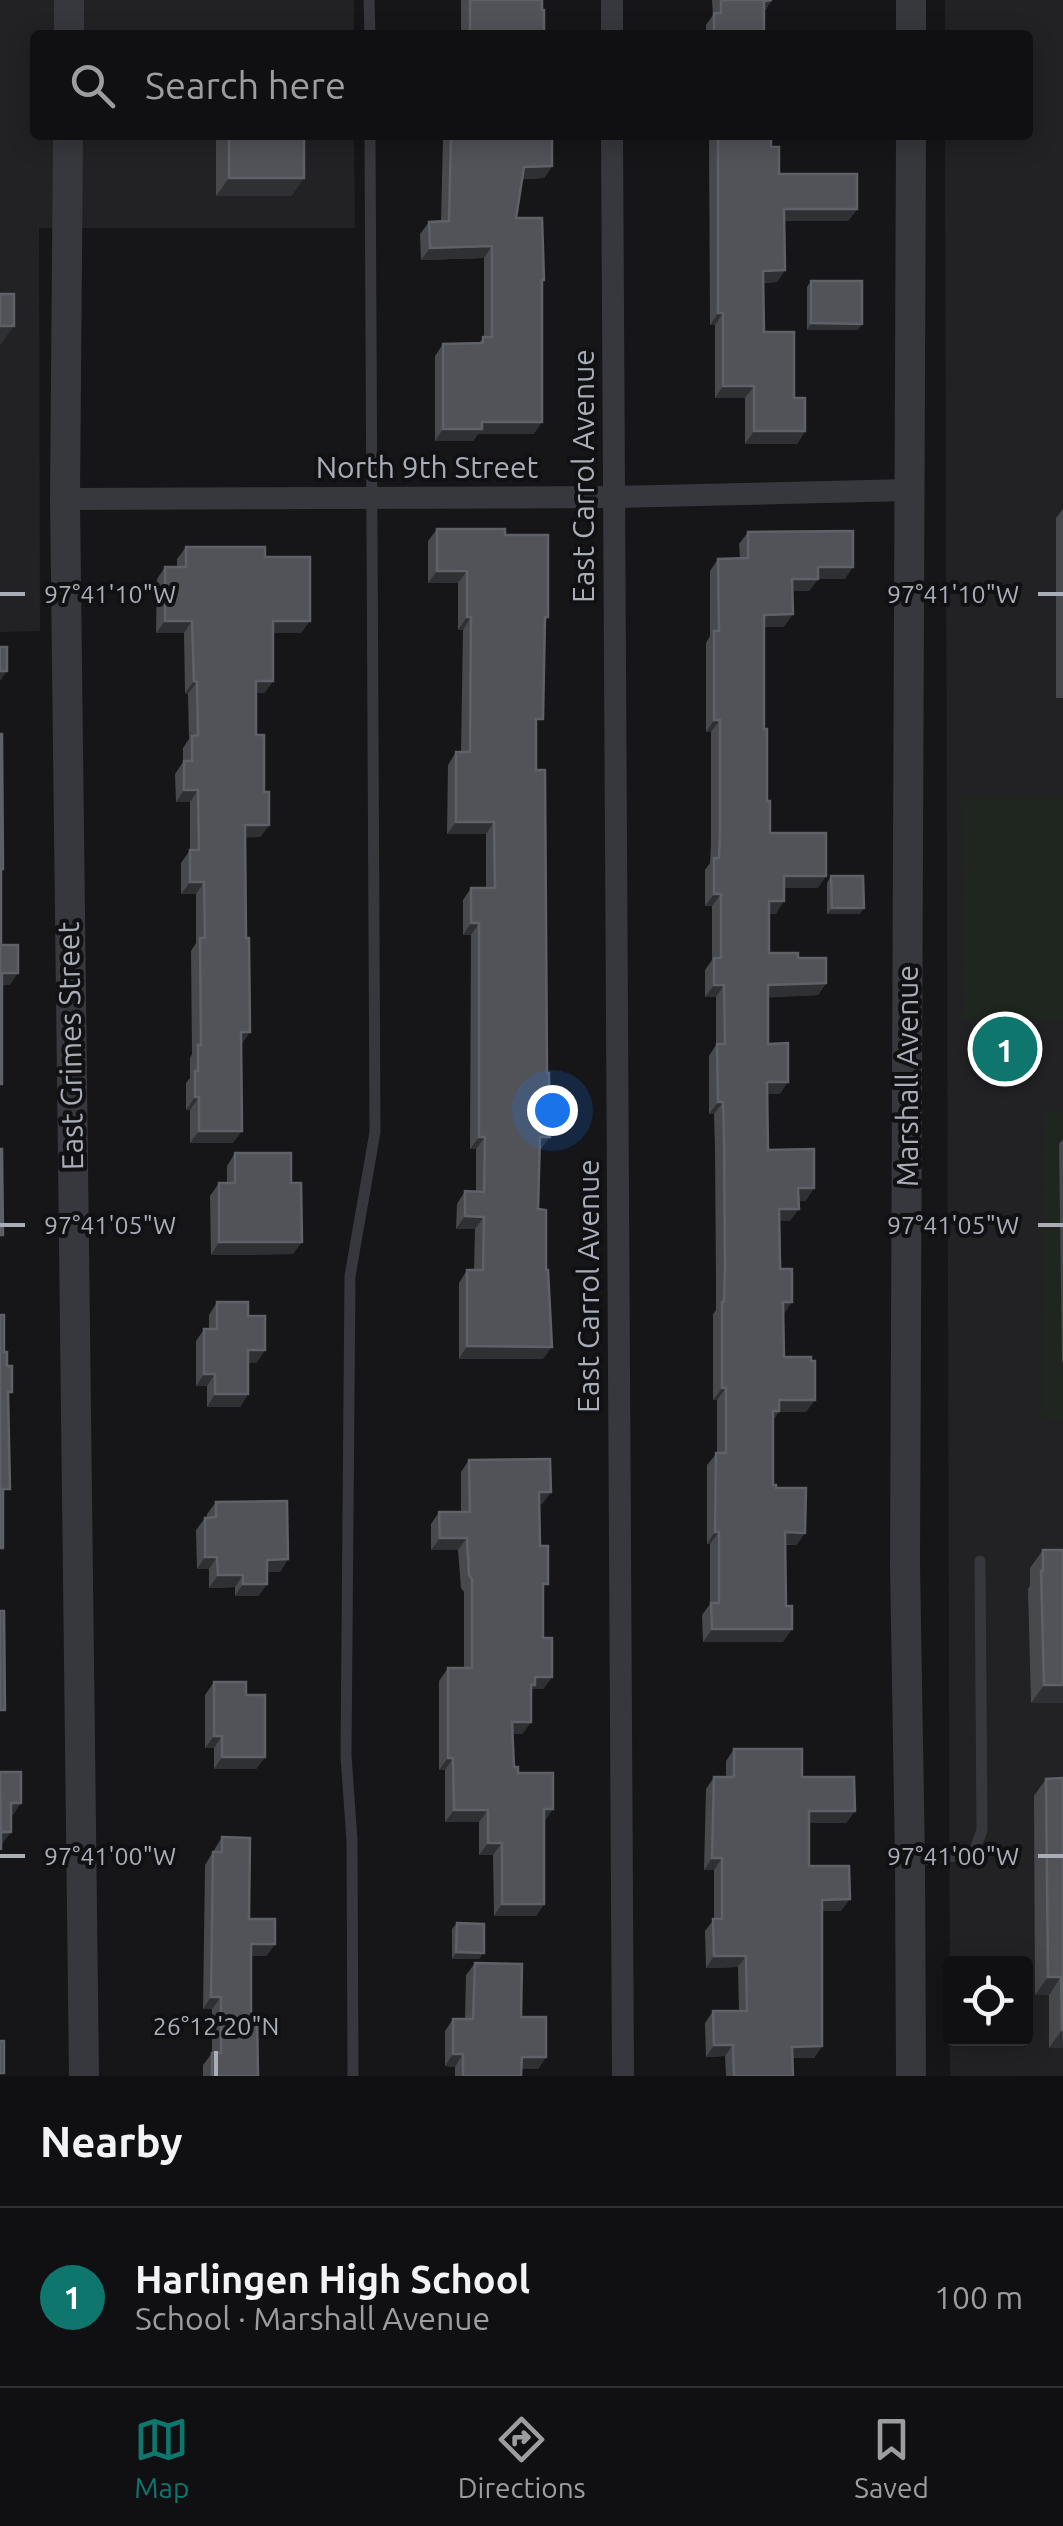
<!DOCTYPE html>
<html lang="en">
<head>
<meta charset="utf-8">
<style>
  body { margin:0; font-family:Ubuntu,sans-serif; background:#19191b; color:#f1f3f6 }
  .controls { position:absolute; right:30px; bottom:30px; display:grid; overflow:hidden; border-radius:10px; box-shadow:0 5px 25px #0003 }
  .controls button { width:90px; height:90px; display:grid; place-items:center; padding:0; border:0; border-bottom:2px solid #303032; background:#101012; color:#f1f3f6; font:50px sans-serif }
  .you { position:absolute; left:552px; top:1110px; width:35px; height:35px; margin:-25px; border:8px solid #fff; border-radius:50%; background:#1a73e8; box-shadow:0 0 0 15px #1a73e833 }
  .badge { display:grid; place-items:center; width:65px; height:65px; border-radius:50%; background:#0f766e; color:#fff; font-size:32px; font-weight:700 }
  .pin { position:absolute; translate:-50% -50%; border:5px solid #fff; box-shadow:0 2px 10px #0006 }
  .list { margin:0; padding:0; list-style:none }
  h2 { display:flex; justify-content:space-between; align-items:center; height:130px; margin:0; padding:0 40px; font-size:42px }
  h2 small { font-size:32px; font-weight:400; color:#9c9d9f }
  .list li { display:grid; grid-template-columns:65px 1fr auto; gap:30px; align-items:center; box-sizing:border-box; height:180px; padding:0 40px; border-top:2px solid #303032 }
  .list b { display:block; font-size:38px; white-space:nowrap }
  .list p { margin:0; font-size:32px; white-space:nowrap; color:#9c9d9f }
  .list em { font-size:32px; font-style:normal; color:#9c9d9f }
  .icon { flex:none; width:55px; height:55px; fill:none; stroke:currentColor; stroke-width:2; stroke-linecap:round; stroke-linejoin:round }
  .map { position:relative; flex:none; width:1063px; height:2076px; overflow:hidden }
  .search { position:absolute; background:#101012; box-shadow:0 5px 25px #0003; left:30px; right:30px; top:30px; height:110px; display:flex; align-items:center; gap:25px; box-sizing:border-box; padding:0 35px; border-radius:10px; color:#9c9d9f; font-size:38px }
  .sheet { height:310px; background:#101012 }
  nav { display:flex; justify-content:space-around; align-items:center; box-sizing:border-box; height:140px; border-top:2px solid #303032; background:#101012; font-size:28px; color:#9c9d9f }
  nav a { display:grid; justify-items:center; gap:5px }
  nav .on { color:#0f766e }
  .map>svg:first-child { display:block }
</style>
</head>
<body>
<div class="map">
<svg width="1063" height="2076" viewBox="0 0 1063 2076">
  <rect width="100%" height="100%" fill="#161618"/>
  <g fill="#222225" fill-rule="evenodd">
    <path d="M0,0H354V35H35V135H354L355,228H39L40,631L0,632Z"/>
    <path d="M945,0H1063V2076H950L945,135H1028V35H945ZM950,1964H1026V2038H950Z"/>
  </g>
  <g fill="#1e261f">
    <path d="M962,798H1063V1020H963Z"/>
    <path d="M1063,1111V1420L1042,1419L1043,1112Z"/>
  </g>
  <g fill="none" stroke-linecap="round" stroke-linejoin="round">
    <g stroke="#37383d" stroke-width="11">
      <path d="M369,0L370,35"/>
      <path d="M910,1861L965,1855L975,1849L982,1830L980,1561"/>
      <path d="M353,2076L352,1840L346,1756L350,1276L375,1132L370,135"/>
    </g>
    <g stroke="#37383d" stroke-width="22">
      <path d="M612,0V35"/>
      <path d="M612,135L623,2076"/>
      <path d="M65,499L614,497L910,490"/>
    </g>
    <g stroke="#37383d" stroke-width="30">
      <path d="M69,35V0"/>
      <path d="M911,35V0"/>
      <path d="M68,135L65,499L84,2076"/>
      <path d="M911,2076L910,1861L905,1564L911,135"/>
    </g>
  </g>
  <g fill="#47494d">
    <path d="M461,0H542L544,35H461Z"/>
    <path d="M712,0H772L764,12V35H706V25L713,15Z"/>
    <path d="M216,135H304V178L291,196H216Z"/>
    <path d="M444,135H552V166L544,178L522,179L516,218L544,280L542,283L534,434H478L473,441H435V356L443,344L479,343L484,337V258L421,260L420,234L429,222H441L443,137Z"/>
    <path d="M709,135H771V147L779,174L857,209L848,221H784L785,270L777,282L763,283L764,332L794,398L805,431L797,444H745V398H715V325H710Z"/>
    <path d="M811,281L858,330H807V287Z"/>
    <path d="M1063,509V698H1056V518Z"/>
    <path d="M437,529L505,535L548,617L545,621L536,730L541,1149H539L538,1209L543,1359H459V1283L467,1270H474L475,1229H456L457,1204L465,1191L476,1192V1149H470L471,935H463V900L471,888H486V834H447L448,765L456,752H461L463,630H458V583H428V541Z"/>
    <path d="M748,532L845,579H818L809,591H792L784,627H764V729L770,833L818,888H784L776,914H769V953L798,958L826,983L818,995L768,997V1044L780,1094H768V1150L806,1201H798L790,1221H780L784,1357L806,1412H779L773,1420V1485L797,1545H785L783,1642H703L702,1615L710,1604V1544H707V1465L717,1453V1400H713V1314L716,1310V1282L715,1149L714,1114H709V1056L716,1045V997H705V970L712,960V906H705V870L710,863L711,845V732H706V643L710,636V571L718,559L740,558L739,544Z"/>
    <path d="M186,547L265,557L301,633H273V681L264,693H256V735L269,825L260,837H245L241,1044L233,1143H190V1110H186V1083L190,1078V1058L192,1054L191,951L196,943V894H181V863L190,850V802H176L175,774L183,762V748L189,739L188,694L185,693L184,633H156L157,579L165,567H177V559Z"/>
    <path d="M831,876L860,914H827V883Z"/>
    <path d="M1063,1139V1362H1062L1059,1144Z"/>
    <path d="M235,1153L293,1254L211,1255L210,1196L219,1183H227V1166Z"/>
    <path d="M217,1302L248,1316L265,1350L256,1363H248V1394L240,1407H207V1386H196V1341L204,1329H209V1315Z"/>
    <path d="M469,1460L551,1492L542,1504H539L543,1638L552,1677L543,1689H533L531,1692V1722L522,1734H512L514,1767L553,1809L544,1821V1904L536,1916H494L493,1855H479V1822H445V1770H439V1681L448,1668H464V1592L461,1588L458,1550H431V1524L439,1512H461V1472Z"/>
    <path d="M216,1502L288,1559L280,1572H267V1584L258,1596H235V1587L209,1588V1569H197L196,1530L205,1518L207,1517V1514Z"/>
    <path d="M1043,1550L1063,1703H1031L1028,1589L1030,1586V1568Z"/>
    <path d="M214,1682L246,1695L265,1757L256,1769H214V1748H205V1695Z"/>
    <path d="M734,1749L802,1777L855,1811L846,1823H809V1866L841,1911H822V2046L814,2058H793V2076H726L725,2056L706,2057L705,2023L713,2011H739L738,1967L706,1968L705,1931L714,1919V1870H704L706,1789L714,1777H726V1761Z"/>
    <path d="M1063,1778V2048H1049V1995H1035L1034,1796L1046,1779Z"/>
    <path d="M222,1837L249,1919L275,1944L266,1956H251V2014L258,2076H203V2065L212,2053V2009H203L205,1865Z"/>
    <path d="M457,1923L479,1959H452V1929Z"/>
    <path d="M475,1963L521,2017L546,2057L538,2069H522L521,2076H455V2067L445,2066V2031L453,2019H465L466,1975Z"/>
  </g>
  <g fill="#2f3033">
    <path d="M772,0L764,12V1Z"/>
    <path d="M552,166L544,178L516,179L524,167Z"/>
    <path d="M229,178H304L291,196H216Z"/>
    <path d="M784,209H857L848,221H776Z"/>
    <path d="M492,246L484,258L421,260L430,248Z"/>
    <path d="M785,270L777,282L755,283L763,271Z"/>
    <path d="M718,313H723L715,325H710Z"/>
    <path d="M811,323L862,324L858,330H807Z"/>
    <path d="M0,326H14L1,344H0Z"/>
    <path d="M723,386H754L745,398H715Z"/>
    <path d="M482,422H542L534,434H478L473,441H435L443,429Z"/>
    <path d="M754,431H805L797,444H745Z"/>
    <path d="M818,567H853L845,579H818L809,591H784L792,579Z"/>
    <path d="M437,571H467L458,583H428Z"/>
    <path d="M793,614L784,627H755L764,615Z"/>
    <path d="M467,617H471L463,630H458Z"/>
    <path d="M165,621H192L184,633H156Z"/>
    <path d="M273,621H310L301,633H264Z"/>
    <path d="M0,671H7L0,681Z"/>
    <path d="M194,681L197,682L188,694L185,693Z"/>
    <path d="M256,681H273L264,693H247Z"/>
    <path d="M714,720H720L711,732H706Z"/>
    <path d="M184,790H198L190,802H176Z"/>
    <path d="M456,822H494L486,834H447Z"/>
    <path d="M245,825H269L260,837L237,838Z"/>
    <path d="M784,876H826L818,888H776Z"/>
    <path d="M190,882H204L196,894H181Z"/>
    <path d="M714,894H721L712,906H705Z"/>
    <path d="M769,901H784L776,914H760Z"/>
    <path d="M832,908H864L860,914H827Z"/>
    <path d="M471,923H479L471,935H463Z"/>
    <path d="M2,973H18L10,985H0Z"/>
    <path d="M826,983L818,995L760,998L768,985Z"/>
    <path d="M714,985H724L716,997H705Z"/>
    <path d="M241,1032H250L242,1044Z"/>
    <path d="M767,1082H788L780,1094H759Z"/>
    <path d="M195,1097H199L190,1110H186Z"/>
    <path d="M718,1102H723L714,1114H709Z"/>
    <path d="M199,1131H242L233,1143H190Z"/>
    <path d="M479,1137H485L476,1149H470Z"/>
    <path d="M540,1137H550L541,1149H531Z"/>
    <path d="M798,1188H814L806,1201H790Z"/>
    <path d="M779,1209H799L790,1221H771Z"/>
    <path d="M465,1216L484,1217L475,1229H456Z"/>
    <path d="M219,1242H302L293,1254L211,1255Z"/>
    <path d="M783,1302H792L784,1314Z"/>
    <path d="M467,1346L552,1347L543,1359H459Z"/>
    <path d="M248,1350H265L256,1363H240Z"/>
    <path d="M204,1374H215L207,1386H196Z"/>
    <path d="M722,1388H726L717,1400H713Z"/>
    <path d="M215,1394H248L240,1407H207Z"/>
    <path d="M779,1400H815L806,1412H779L771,1423H765Z"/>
    <path d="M539,1492H551L542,1504H531Z"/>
    <path d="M715,1532H719L710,1544H707Z"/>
    <path d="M785,1532L805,1533L797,1545L776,1544Z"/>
    <path d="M440,1538H467L458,1550H431Z"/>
    <path d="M205,1557H217L209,1569H197Z"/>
    <path d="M288,1559L280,1572H258L267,1560Z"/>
    <path d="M218,1575H243L235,1587L209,1588Z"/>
    <path d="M243,1584H267L258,1596H235Z"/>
    <path d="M712,1629H792L783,1642H703Z"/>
    <path d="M535,1677H552L543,1689H533L527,1697Z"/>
    <path d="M1044,1685H1063V1703H1031Z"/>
    <path d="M512,1722H531L522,1734H503Z"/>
    <path d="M214,1736H222L214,1748H205Z"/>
    <path d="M222,1757H265L256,1769H214Z"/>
    <path d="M448,1758H453L445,1770H439Z"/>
    <path d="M11,1803H21L13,1815H2Z"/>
    <path d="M544,1809H553L545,1821H535Z"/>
    <path d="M454,1810H488L479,1822H445Z"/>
    <path d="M809,1811H855L846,1823H801Z"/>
    <path d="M1,1832H11L2,1844H0Z"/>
    <path d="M488,1843H502L493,1855H479Z"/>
    <path d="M712,1858H722L714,1870H704Z"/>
    <path d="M850,1899L841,1911H814L822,1900Z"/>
    <path d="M502,1904H544L536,1916H494Z"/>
    <path d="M251,1944H275L266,1956H243Z"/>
    <path d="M456,1952L484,1953L479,1959H452Z"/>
    <path d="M714,1956H746L738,1967L706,1968Z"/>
    <path d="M1048,1977H1061L1049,1995H1035Z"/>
    <path d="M211,1997H221L212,2009H203Z"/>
    <path d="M1062,2030L1063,2048H1049Z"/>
    <path d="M714,2045H733L725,2056L706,2057Z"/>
    <path d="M822,2046L814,2058H784L792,2047Z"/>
    <path d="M453,2054H463L455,2067L445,2066Z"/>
    <path d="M522,2057H546L538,2069H513Z"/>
  </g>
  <g fill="#525359" stroke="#5f6168" stroke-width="2.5">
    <path d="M470,0H542V10H544V35H470Z"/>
    <path d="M721,0H772L764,1V35H714V13H721Z"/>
    <rect x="229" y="135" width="75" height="43"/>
    <path d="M451,135H552V166L524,167L516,218H542L544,280H542V422H482V429H443V344L483,343V337H492V246L430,248L429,222L449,221Z"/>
    <path d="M718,135H771V147H779V174H857V209H784L785,270L763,271L764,332H794V398H805V431H754V386H723V313H718Z"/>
    <path d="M811,281H862V324L811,323Z"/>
    <rect x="0" y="294" width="14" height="32"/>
    <path d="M437,529H505V535H548V617H545L543,719H536V770H545L547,1073H549L550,1137H540L538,1209L546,1210V1270H548L552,1347L467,1346V1270H483L484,1217L465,1216V1191L484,1192L485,1137H479V923H471V888H495L494,822H456V752H470L471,617H467V571H437Z"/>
    <path d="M853,531V567H818V579H792L793,614L764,615V729H767V801H770V833H826V876H784V901H769V953H798V958H826V983L768,985V1044L788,1043V1082H767L768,1150L814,1149V1188H798L799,1209H779L780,1269H792V1302H783L784,1357H811V1361H815V1400H779V1411H773V1485H776V1488H806L805,1533L785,1532L786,1606H792V1629H712L711,1603H719V1532H715L716,1453H726V1388H722V1302H724L725,1270L724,1137L723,1102H718L717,1044H725L724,985H714V958H721V894H714V858H719L720,833V720H714V631H719L718,559L748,558V532Z"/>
    <path d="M186,547H265V557H310V621H273V681H256V735H264V792H269V825H245L246,938H249L250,1032H241L242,1131H199V1097H195V1071H198V1045H201L200,938H205L204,882H190V850H199L198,790H184V761H192V736L198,735L197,682L194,681L192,621H165V567H186Z"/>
    <rect x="0" y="647" width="7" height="24"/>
    <path d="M0,734H2L3,869H1V945H18V973H2V1084H0Z"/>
    <path d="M831,876H863L864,908H832Z"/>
    <path d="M0,1149H2L3,1235H0Z"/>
    <path d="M235,1153H291V1183H301L302,1242H219V1183H235Z"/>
    <path d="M217,1302H248V1316H265V1350H248V1394H215V1374H204V1329H217Z"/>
    <path d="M0,1315H4V1352H7V1366H12V1392H8L10,1489H3V1548H0Z"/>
    <path d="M550,1459L551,1492H539L540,1546H548V1584H543V1638H552V1677H535V1685H531V1722H512L514,1767H518V1773H553V1809H544V1904H502V1843H488V1810H454L453,1758H448V1668H472V1579L469,1575L467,1538H440L439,1512H470L469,1460Z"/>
    <path d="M287,1501L288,1559L267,1560V1584H243V1575H218L217,1557H205V1518L216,1517V1502Z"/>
    <path d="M1043,1550H1063V1685H1044L1041,1571H1043Z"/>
    <path d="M0,1611H4L5,1710H0Z"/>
    <path d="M214,1682H246V1695H265V1757H222V1736H214Z"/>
    <path d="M734,1749H802V1777H854L855,1811H809V1866H849L850,1899L822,1900V2046L792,2047L793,2076H734L733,2045H714L713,2011H747L746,1956H714L713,1919H722V1858H712L714,1777H734Z"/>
    <path d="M0,1772H21V1803H11V1832H1V1850Z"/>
    <path d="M1063,1778V2030H1062L1061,1977H1048L1046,1779Z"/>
    <path d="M222,1837L250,1838L249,1919H275V1944H251V2014H257L258,2076H212V2053H221V1997H211L213,1852H222Z"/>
    <path d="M457,1923L484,1924V1953L456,1952Z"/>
    <path d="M475,1963L522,1964L521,2017H546V2057H522L521,2076H463V2054H453V2019H473Z"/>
    <rect x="0" y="2041" width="4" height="32"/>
  </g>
  <path fill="none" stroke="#a8adb8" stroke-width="4" d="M0,594H25M1038,594H1063M0,1225H25M1038,1225H1063M0,1856H25M1038,1856H1063M216,2051V2076"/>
  <g text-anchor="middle" stroke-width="8" stroke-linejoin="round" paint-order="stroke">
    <g font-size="30" fill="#a8adb8" stroke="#111113">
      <text x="427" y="478">North 9th Street</text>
      <text transform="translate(584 476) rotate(-90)" y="10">East Carrol Avenue</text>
      <text transform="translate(71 1046) rotate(-91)" y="10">East Grimes Street</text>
      <text transform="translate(908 1076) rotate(-90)" y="10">Marshall Avenue</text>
      <text transform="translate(589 1286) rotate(-90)" y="10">East Carrol Avenue</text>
    </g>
  </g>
  <g font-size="25" text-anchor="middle" fill="#a8adb8" stroke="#111113" stroke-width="8" stroke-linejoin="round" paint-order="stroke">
    <text x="953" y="603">97°41'10"W</text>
    <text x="110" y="603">97°41'10"W</text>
    <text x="953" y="1234">97°41'05"W</text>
    <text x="110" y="1234">97°41'05"W</text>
    <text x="110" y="1865">97°41'00"W</text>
    <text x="953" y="1865">97°41'00"W</text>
    <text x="216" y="2035">26°12'20"N</text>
  </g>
</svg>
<div class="controls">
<button><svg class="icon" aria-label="locate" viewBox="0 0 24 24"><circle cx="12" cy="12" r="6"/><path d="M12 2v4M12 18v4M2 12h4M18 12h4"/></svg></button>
</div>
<div class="you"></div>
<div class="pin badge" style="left:1005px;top:1049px">1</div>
<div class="search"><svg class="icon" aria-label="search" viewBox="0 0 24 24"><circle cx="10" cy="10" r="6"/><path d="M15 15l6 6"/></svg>Search here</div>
</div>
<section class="sheet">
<h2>Nearby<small></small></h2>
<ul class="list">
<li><span class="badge">1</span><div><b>Harlingen High School</b><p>School · Marshall Avenue</p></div><em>100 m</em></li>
</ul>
</section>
<nav>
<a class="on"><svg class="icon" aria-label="map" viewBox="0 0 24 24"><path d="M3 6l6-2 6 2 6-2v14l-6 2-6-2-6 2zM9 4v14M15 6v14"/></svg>Map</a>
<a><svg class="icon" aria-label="directions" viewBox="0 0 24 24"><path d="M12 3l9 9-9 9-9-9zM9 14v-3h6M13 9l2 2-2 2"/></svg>Directions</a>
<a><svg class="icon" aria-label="saved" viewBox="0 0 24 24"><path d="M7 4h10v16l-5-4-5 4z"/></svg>Saved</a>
</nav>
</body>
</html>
